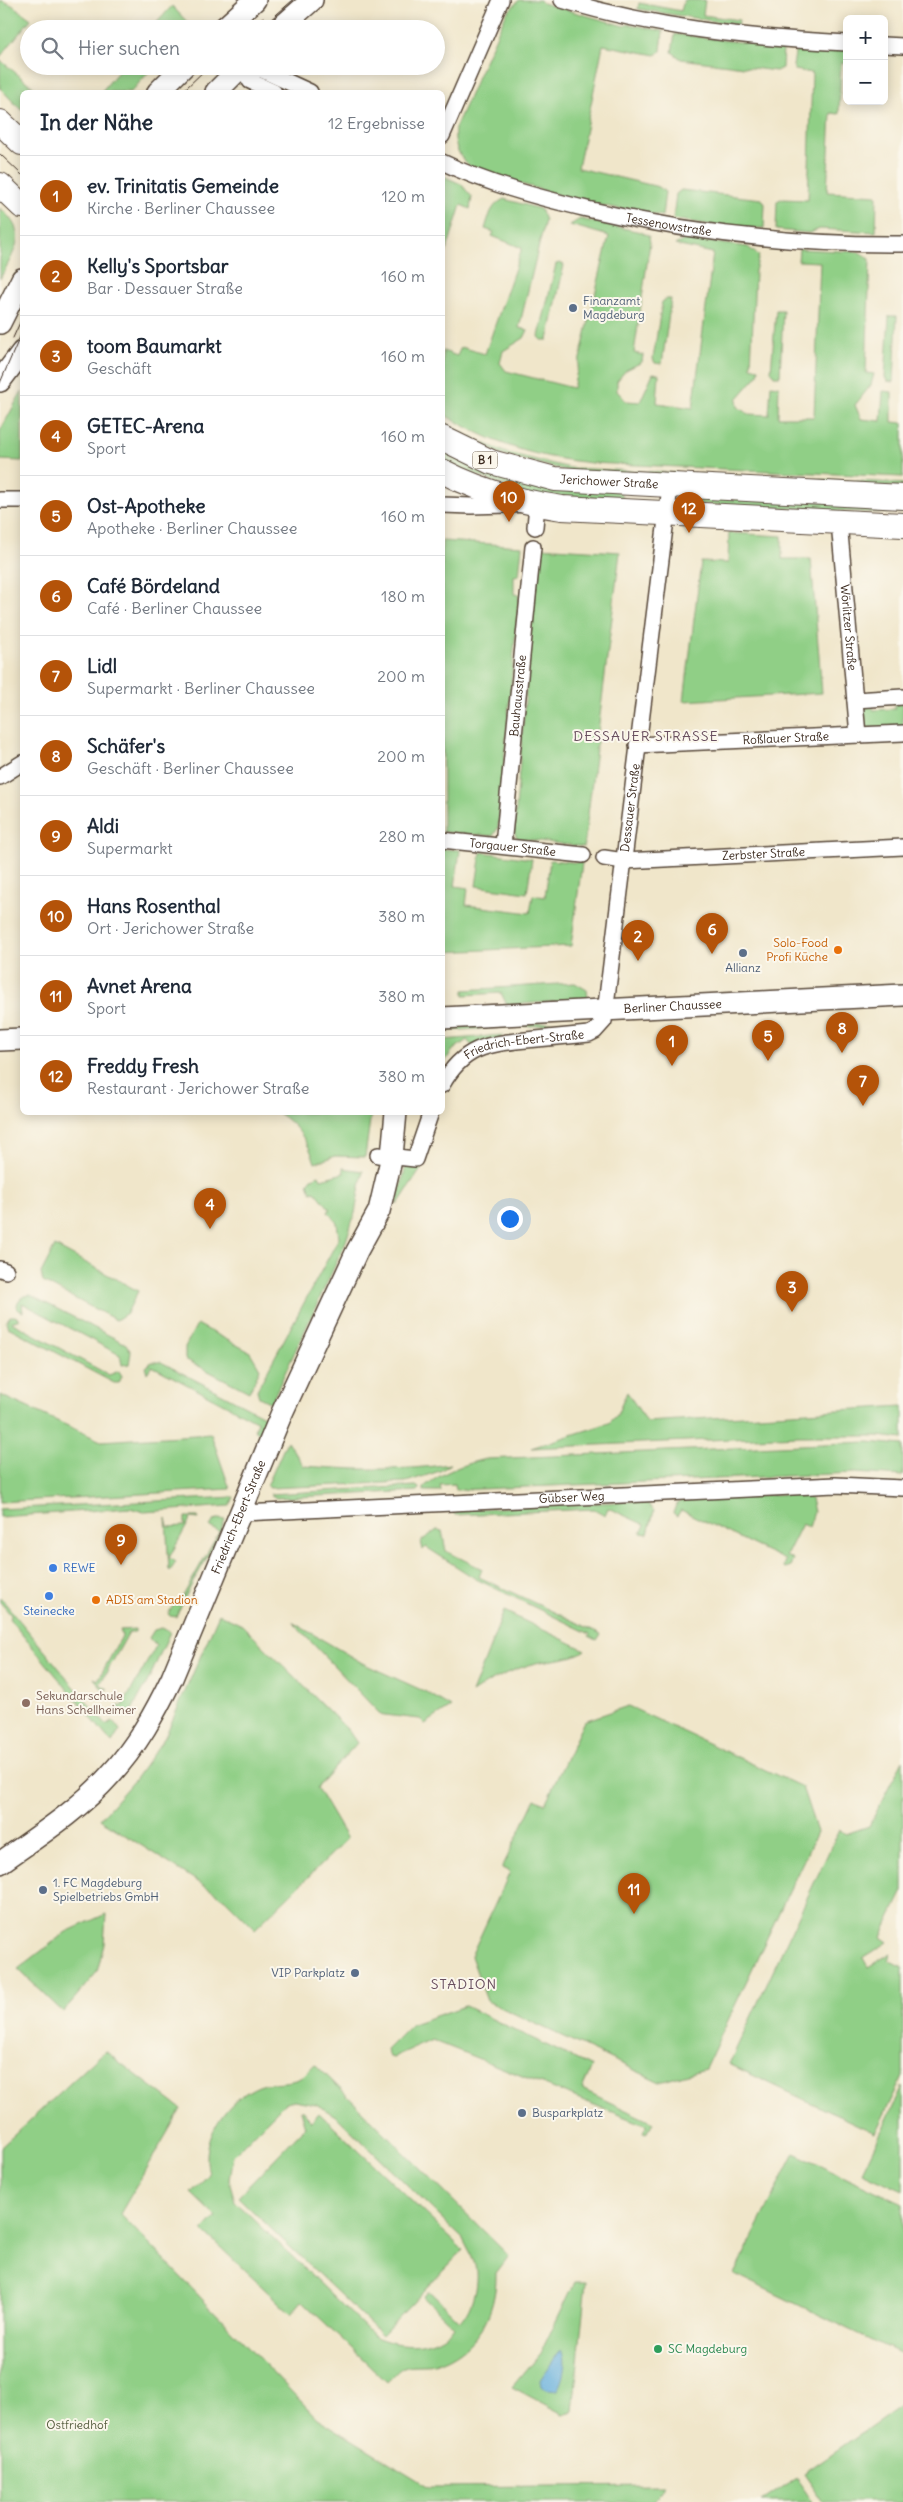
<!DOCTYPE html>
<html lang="de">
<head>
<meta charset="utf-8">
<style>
  body { margin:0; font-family:Delius,sans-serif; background:#f2f2f3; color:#1f2937 }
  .controls { position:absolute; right:15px; top:15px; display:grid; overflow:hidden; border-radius:8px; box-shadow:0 2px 12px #0003 }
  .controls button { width:45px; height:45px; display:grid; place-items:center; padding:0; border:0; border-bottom:1px solid #e0e1e3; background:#fff; color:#1f2937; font:25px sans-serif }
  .you { position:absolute; left:509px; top:1218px; width:18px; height:18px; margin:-12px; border:4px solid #fff; border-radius:50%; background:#1a73e8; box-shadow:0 0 0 8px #1a73e833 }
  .badge { display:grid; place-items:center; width:32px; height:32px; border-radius:50%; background:#b45309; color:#fff; font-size:16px; font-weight:700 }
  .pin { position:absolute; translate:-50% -41px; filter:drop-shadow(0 1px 2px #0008) }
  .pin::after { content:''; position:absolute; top:26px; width:18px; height:15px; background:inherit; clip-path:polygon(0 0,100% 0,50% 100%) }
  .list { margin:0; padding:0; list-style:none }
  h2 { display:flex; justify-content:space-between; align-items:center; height:65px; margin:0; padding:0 20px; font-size:21px }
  h2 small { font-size:16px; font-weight:400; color:#747a83 }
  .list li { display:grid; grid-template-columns:32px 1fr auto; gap:15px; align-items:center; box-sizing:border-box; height:80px; padding:0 20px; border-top:1px solid #e0e1e3 }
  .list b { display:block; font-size:19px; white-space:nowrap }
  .list p { margin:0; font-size:16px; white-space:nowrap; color:#747a83 }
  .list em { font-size:16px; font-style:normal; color:#747a83 }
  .icon { flex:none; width:28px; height:28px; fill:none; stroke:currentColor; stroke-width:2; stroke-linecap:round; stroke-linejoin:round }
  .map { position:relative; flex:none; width:903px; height:2502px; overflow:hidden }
  .search { position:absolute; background:#fff; box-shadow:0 2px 12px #0003; left:20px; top:20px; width:425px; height:55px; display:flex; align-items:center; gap:12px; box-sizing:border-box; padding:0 18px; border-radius:28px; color:#747a83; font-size:19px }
  .panel { position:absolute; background:#fff; box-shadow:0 2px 12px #0003; left:20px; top:90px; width:425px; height:1025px; border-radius:8px }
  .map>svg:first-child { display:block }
</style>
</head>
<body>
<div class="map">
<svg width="903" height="2502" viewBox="0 0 903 2502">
  <rect width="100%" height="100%" fill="#fbf7ec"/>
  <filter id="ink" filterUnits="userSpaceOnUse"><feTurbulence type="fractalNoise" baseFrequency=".02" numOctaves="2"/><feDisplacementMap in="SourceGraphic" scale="10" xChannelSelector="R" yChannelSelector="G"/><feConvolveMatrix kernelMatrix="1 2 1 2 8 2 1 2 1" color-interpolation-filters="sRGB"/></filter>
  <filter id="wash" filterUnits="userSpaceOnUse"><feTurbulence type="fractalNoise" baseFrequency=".0096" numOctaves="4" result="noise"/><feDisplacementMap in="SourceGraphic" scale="20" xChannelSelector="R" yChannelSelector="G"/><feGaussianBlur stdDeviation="1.12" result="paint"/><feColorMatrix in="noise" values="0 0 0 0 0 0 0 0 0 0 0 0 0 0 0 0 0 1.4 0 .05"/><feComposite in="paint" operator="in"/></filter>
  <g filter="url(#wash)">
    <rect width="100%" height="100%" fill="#f0e6ca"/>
    <g fill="#90cf86" stroke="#667c52" fill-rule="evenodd">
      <path d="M0,0L12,5L31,19L0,57Z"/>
      <path d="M519,0H540L542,3L624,26L629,24L663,31L661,51L656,55L603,45L578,168L659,187L665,192L662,216L587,203L476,171C460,160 453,147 455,128L506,14Z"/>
      <path d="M684,0H705L703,15L739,20L738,25L638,9L639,3L681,11Z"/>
      <path d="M172,6L190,25L187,29H151Z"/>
      <path d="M675,34L779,47L783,49L782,68L776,71L681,59L672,52Z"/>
      <path d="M796,47L847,49V63H841L839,114L831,113L827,192L877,195L876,232L820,229L809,233L776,230L777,201L781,199L808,200L812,73L795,70L793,66Z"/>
      <path d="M0,60L39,92H22V111L0,88Z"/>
      <path d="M123,66H154L131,92H101Z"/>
      <path d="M443,176L461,184L472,197L470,209L461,205L443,262Z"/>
      <path d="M681,190L762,199L765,204L764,228H731L673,219L676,194Z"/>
      <path d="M504,199L540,209L545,220L519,328L528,330L524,338L503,351L500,363L506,371L573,388L609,236L570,225L580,219L641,232L649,236L650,243L634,353L643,355L642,362L626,370L617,381V391L626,401L640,402L653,373L659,374L657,403L693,408L713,253L675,245L686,239L748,247L759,256L755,271L751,367L759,369L758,375L737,399L738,407L748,414L769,415L771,385L779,386L778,417H814L820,262L798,261L799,249L859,252L870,259L866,373L874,374L871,385L855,405L861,419L881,421L883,391L892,392V422L903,423V477L591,463C530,456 496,445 443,414V351L457,356L461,347L485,354L522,248L492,236L494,232L485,229C489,216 491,205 504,199Z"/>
      <path d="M0,208C30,234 15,249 0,279Z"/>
      <path d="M560,263L564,265L548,340H541L539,336L556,264Z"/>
      <path d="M666,299H671L662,364L655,363L653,359L662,302Z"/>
      <path d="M776,310H783L780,376H774L771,371Z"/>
      <path d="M889,316H897L894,382L887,381L885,377Z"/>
      <path d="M22,391V461L0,460V431Z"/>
      <path d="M442,421L466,435L504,452L570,468L878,482L903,484V487L573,472L503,455L443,426Z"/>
      <path d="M442,446L620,492L623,499L528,495L443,462Z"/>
      <path d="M678,496L903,504V512L886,513L675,503Z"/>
      <path d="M729,533L782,536V559H811L822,693L684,701L701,562L728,563Z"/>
      <path d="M442,541L522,546L519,575L514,576V594L519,595L498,828L493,836L443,832Z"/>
      <path d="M538,547L620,552L584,847L517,838L514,832Z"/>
      <path d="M903,703V727L868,728L864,725L863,710L866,705H873V710L895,709V704Z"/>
      <path d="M442,849L460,850L455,886L468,888L466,905L530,913L533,895L545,897L550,860L582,863L571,946L443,952Z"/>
      <path d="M481,852L532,859L527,893L476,886Z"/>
      <path d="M575,983L587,990L588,999L507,1005L501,993L464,995V990Z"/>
      <path d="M584,1021V1023L443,1031V1027Z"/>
      <path d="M502,1035L501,1039L474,1048L467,1040L453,1050L443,1064V1040Z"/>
      <path d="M278,1113H371L365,1157L335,1156L315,1163C309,1142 296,1124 278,1113Z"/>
      <path d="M406,1166L421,1169L398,1204H396Z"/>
      <path d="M343,1168L363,1171L355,1213L345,1244L271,1403L259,1397L257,1390L339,1238L337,1223L328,1212L330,1209L315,1191L311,1192L308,1183L312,1178L319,1175L321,1179L344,1173Z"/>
      <path d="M55,1246L138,1291L127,1313L116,1320L43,1282L41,1273Z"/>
      <path d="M30,1295L126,1344L131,1352L129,1364L122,1365L120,1355L22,1303L23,1312L17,1309C16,1300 22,1296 30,1295Z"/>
      <path d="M10,1316H15L20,1319L11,1322L109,1375L119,1371L122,1376L119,1383H114L8,1327L6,1322Z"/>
      <path d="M197,1324L250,1352L260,1369L249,1392L185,1359V1347Z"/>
      <path d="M152,1362H161L266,1417L260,1433L254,1430L258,1422L152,1366L147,1373L145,1367Z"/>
      <path d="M627,1392L647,1422L903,1406V1439L879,1436H798L531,1448L609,1423L617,1415Z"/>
      <path d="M0,1395L101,1441L211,1434L230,1489L0,1502Z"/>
      <path d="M287,1441L304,1466C354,1470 401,1471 451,1464L440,1471L406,1482L270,1488L267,1486Z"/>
      <path d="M868,1442L903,1445V1476L855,1473L456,1490L455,1484L440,1485L441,1491H424V1487C439,1474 467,1462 487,1459Z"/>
      <path d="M416,1486L419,1488L418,1491L276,1498L270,1494Z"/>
      <path d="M800,1493L811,1499L814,1512L809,1527L802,1524L786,1556L793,1560L790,1566L785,1568L783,1567L785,1560L681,1510L677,1516L673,1513L676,1505L682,1500Z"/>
      <path d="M234,1497L230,1506L144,1512L130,1508L0,1517V1509Z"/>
      <path d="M640,1501L647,1503L654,1511L648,1534L641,1533L645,1525L608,1508L605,1515L594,1509L455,1515L453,1512V1510Z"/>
      <path d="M185,1517H198L199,1519L191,1518L169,1558L176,1562L170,1571L169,1570L166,1518L168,1527L185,1526Z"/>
      <path d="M218,1519L225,1520C212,1554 190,1583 176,1617L170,1616L168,1614L175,1603L178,1605L219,1532L210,1527L214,1520Z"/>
      <path d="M437,1530L442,1531L446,1551L482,1569L479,1577L601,1634L597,1640L589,1636L590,1634L476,1579L426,1547L423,1550L421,1541Z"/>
      <path d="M0,1597L106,1725L113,1721L120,1730L112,1743L10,1620L11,1615L0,1602Z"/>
      <path d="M504,1611L585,1650C573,1660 551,1659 536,1663C513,1669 491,1680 472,1693Z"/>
      <path d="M219,1614L242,1625L348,1730L357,1743L317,1788L347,1839L255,1929L225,1899L100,1819L135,1779L165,1737Z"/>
      <path d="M292,1622L364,1664L426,1692L451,1707L425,1724L420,1719L385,1715L382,1716Z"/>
      <path d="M162,1628L170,1632L150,1677L127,1719L118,1707L119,1705L122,1707L156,1646L149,1638L154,1630Z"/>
      <path d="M135,1629V1632H129L100,1684L108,1689H102L94,1678L98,1680L122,1636L120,1630Z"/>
      <path d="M628,1706L802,1787L817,1832L705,2069L660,2082L487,2001L471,1956L510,1872L502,1868L535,1799L545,1804L584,1721Z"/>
      <path d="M903,1760V1891L881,1937L888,1942L863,1958L868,1967L891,1953L888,1960L903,1967V2076L875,2133L729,2064L839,1830L846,1834L869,1826Z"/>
      <path d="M106,1914L104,1944L97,1972L63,2012L18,1969L66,1932Z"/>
      <path d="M465,2006L592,2067L582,2089L653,2123L647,2134L644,2133L647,2126L432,2040L393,2057L388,2055L387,2049L412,2024Z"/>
      <path d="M105,2051L181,2109L120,2214L317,2418L429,2487L664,2485L654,2502H0V2148Z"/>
      <path d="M315,2064L509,2256L496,2273C497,2313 476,2352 434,2364C426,2366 410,2364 404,2367C398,2369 392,2378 387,2382L302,2301L291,2314L203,2231L216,2217L191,2193L209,2174C199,2139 227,2099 259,2086C271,2081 286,2084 298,2079C304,2077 310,2068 315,2064ZM294,2100L316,2104L337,2117L463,2239C466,2246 471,2254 474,2261C480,2279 473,2308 460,2321L429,2291L423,2297L454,2326C436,2350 398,2348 374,2336L235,2201L229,2180L233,2155L286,2102Z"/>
      <path d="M903,2086V2191L862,2172Z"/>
      <path d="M300,2111H304V2114L311,2121L319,2113L463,2250L382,2335L238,2197L305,2127Z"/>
      <path d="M795,2153L903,2204V2355L734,2274Z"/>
      <path d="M575,2282H586L573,2411L563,2414L512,2387L541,2352Z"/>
      <path d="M903,2404V2502H824L804,2473Z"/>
      <path d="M796,2478L813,2502H761Z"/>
    </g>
    <path fill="#64aedc" stroke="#506c7d" d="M561,2349C569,2356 563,2382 557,2390L547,2389L541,2386L540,2380Z"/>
  </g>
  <g filter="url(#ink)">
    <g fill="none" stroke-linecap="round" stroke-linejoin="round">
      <defs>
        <g id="street">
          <path d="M562,0C655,28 750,38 847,43"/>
          <path d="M884,45L903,46"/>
          <path d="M242,66L250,81L274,92"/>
          <path d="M242,67L262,70L310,92"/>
          <path d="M442,136L501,0"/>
          <path id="s1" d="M442,162C488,184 537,197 587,209C690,233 797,245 903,244"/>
          <path d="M0,500H22"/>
          <path d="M442,505L471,506L537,504L535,527"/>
          <path id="s2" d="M839,522L858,735"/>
          <path d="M855,700L903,697"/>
          <path id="s3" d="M637,745L903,733"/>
          <path d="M0,777L22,763"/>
          <path id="s4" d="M442,840L583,855"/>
          <path id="s5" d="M503,845L533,547"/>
          <path id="s6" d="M604,858L624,861L903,847"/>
          <path id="s7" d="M442,1085C463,1047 487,1044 526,1040C547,1038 568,1036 589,1034L595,1031L604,1021L670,487"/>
          <path d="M378,1155L415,1159L431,1112"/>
          <path d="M0,1269L6,1271"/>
          <path id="s8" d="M241,1513L835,1485L903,1488"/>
        </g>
        <g id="secondary">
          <path d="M223,29L255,0"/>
          <path d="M279,29L312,0"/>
          <path d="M158,92L184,66"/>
          <path d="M216,92L242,66"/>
          <path d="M0,323L22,279"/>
          <path d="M0,381L22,352"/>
          <path id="s9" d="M442,1018L903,995"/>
          <path d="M0,1040L22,1039"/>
          <path id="s10" d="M0,1863C38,1836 79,1810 110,1775C137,1746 155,1713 172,1678L281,1415L357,1251L379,1211L392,1156L396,1112"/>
        </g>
        <g id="primary">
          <path d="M0,122L22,143"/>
          <path d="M0,185L22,206"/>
          <path id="s11" d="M442,438L491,462L555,479L903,497"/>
          <path d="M442,471C480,491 520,502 562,508L903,525"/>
        </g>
      </defs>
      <use href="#street" stroke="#564638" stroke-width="18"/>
      <use href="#secondary" stroke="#564638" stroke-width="24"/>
      <use href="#primary" stroke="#564638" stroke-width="26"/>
      <use href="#street" stroke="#fff" stroke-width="15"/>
      <use href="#secondary" stroke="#fff" stroke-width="21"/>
      <use href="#primary" stroke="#fff" stroke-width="24"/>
      <g stroke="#3b2a1e" stroke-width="1">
        <path d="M250,29L263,17"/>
        <path d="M260,29L293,0"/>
        <path d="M182,92L209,66"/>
        <path d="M0,154L22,175"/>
        <path d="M13,338L22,318"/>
        <path d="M0,383L22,332"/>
      </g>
    </g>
  </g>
  <g fill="#5c6f8a" stroke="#fbf7ec" stroke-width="2">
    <circle cx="573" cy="308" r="5"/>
    <circle cx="743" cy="953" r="5"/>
    <circle cx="43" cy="1890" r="5"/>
    <circle cx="355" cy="1973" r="5"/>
    <circle cx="522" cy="2113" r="5"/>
  </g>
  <g fill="#e8710a" stroke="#fbf7ec" stroke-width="2">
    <circle cx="838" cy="950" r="5"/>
    <circle cx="96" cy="1600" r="5"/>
  </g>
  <g fill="#3f7fe0" stroke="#fbf7ec" stroke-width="2">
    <circle cx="53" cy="1568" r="5"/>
    <circle cx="49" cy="1596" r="5"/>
  </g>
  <circle fill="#8d6e63" stroke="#fbf7ec" stroke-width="2" cx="26" cy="1703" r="5"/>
  <circle fill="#2e9e5b" stroke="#fbf7ec" stroke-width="2" cx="658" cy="2349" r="5"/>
  <g text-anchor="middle" stroke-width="4" stroke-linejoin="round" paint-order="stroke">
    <rect fill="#fbf7ec" stroke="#75685c" stroke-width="1" x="472.5" y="451.5" width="25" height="17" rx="4"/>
    <g font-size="11" font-weight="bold" fill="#3b2a1e">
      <text x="485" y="464">B 1</text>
    </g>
    <g font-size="12" fill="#3b2a1e" stroke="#fbf7ec">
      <text dy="4" stroke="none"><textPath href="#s1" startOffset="236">Tessenowstraße</textPath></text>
      <text dy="4" stroke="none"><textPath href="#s11" startOffset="175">Jerichower Straße</textPath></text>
      <text dy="4" stroke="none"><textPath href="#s2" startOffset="106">Wörlitzer Straße</textPath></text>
      <text dy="4" stroke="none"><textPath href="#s5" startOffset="150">Bauhausstraße</textPath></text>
      <text dy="4" stroke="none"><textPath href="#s3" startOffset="149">Roßlauer Straße</textPath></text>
      <text dy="4" stroke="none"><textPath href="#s7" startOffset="399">Dessauer Straße</textPath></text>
      <text dy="4" stroke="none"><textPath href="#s4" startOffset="71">Torgauer Straße</textPath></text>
      <text dy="4" stroke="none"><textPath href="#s6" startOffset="160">Zerbster Straße</textPath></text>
      <text dy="4" stroke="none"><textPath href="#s9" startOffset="231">Berliner Chaussee</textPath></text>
      <text dy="4" stroke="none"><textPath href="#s7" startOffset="98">Friedrich-Ebert-Straße</textPath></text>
      <text dy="4" stroke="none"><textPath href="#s8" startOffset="331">Gübser Weg</textPath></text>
      <text dy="4" stroke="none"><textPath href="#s10" startOffset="431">Friedrich-Ebert-Straße</textPath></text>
    </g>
    <g font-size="12" fill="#4e5e75" stroke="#fbf7ec" text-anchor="start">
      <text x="583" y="305">Finanzamt<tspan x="583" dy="14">Magdeburg</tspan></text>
      <text x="743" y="972" text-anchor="middle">Allianz</text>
      <text x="53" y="1887">1. FC Magdeburg<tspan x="53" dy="14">Spielbetriebs GmbH</tspan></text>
      <text x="345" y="1977" text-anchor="end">VIP Parkplatz</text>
      <text x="532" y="2117">Busparkplatz</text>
    </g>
    <g font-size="12" fill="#c56008" stroke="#fbf7ec" text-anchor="end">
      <text x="828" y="947">Solo-Food<tspan x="828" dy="14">Profi Küche</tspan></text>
      <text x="106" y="1604" text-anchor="start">ADIS am Stadion</text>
    </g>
    <g font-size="12" fill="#366cbe" stroke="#fbf7ec" text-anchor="start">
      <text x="63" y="1572">REWE</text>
      <text x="49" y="1615" text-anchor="middle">Steinecke</text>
    </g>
    <g font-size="12" fill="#785e54" stroke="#fbf7ec" text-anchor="start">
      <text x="36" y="1700">Sekundarschule<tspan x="36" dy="14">Hans Schellheimer</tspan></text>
    </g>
    <g font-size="12" fill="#27864d" stroke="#fbf7ec" text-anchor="start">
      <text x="668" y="2353">SC Magdeburg</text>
    </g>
    <g font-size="12" fill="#545c3d" stroke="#fbf7ec">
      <text x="77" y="2429">Ostfriedhof</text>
    </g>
    <g font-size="14" letter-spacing="1" fill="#6a5060" stroke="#fbf7ec">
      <text x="646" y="741">DESSAUER STRASSE</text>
      <text x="464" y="1989">STADION</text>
    </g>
  </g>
</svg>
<div class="controls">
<button>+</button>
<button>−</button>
</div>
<div class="you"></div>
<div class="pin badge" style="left:672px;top:1066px">1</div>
<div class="pin badge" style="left:638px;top:961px">2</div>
<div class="pin badge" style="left:792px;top:1312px">3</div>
<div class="pin badge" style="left:210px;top:1229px">4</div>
<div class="pin badge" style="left:768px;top:1061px">5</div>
<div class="pin badge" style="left:712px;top:954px">6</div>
<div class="pin badge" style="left:863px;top:1106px">7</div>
<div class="pin badge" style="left:842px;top:1053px">8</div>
<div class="pin badge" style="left:121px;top:1565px">9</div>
<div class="pin badge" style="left:509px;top:522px">10</div>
<div class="pin badge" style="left:634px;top:1914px">11</div>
<div class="pin badge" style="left:689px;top:533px">12</div>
<div class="search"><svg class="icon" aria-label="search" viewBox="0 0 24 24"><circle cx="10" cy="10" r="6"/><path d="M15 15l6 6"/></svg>Hier suchen</div>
<section class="panel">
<h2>In der Nähe<small>12 Ergebnisse</small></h2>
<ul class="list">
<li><span class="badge">1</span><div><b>ev. Trinitatis Gemeinde</b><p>Kirche · Berliner Chaussee</p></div><em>120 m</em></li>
<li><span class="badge">2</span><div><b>Kelly's Sportsbar</b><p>Bar · Dessauer Straße</p></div><em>160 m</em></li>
<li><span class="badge">3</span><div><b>toom Baumarkt</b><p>Geschäft</p></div><em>160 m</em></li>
<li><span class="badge">4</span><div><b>GETEC-Arena</b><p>Sport</p></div><em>160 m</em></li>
<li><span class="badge">5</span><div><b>Ost-Apotheke</b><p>Apotheke · Berliner Chaussee</p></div><em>160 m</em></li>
<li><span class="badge">6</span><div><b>Café Bördeland</b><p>Café · Berliner Chaussee</p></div><em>180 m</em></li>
<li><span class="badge">7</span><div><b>Lidl</b><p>Supermarkt · Berliner Chaussee</p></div><em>200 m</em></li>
<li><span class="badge">8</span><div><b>Schäfer's</b><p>Geschäft · Berliner Chaussee</p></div><em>200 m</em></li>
<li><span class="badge">9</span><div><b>Aldi</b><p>Supermarkt</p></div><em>280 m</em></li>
<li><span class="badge">10</span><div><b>Hans Rosenthal</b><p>Ort · Jerichower Straße</p></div><em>380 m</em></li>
<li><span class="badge">11</span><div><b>Avnet Arena</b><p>Sport</p></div><em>380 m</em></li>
<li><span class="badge">12</span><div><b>Freddy Fresh</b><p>Restaurant · Jerichower Straße</p></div><em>380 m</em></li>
</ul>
</section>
</div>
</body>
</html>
